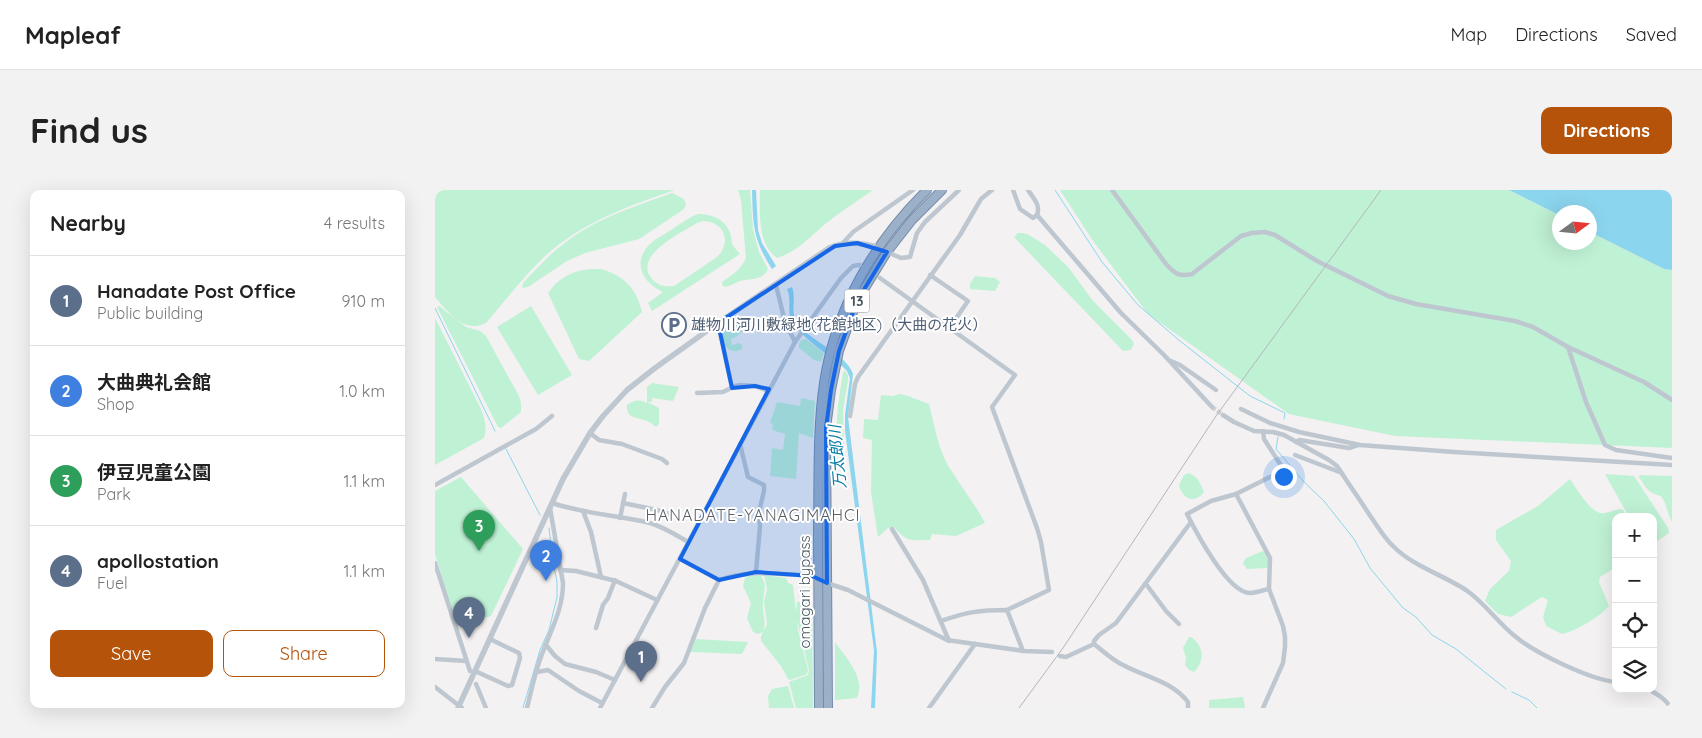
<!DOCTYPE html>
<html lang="en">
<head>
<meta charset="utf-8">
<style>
  body { margin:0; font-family:Quicksand,"Noto Sans JP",sans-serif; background:#f2f2f2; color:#222 }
  .controls { position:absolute; right:15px; bottom:15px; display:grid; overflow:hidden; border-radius:10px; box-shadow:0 5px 20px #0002 }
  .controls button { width:45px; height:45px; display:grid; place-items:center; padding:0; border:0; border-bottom:1px solid #e0e0e0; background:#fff; color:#222; font:25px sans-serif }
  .compass { position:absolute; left:1117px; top:15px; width:45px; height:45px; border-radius:50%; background:#fff; box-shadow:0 5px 20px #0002; rotate:75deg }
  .you { position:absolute; left:848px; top:286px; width:18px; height:18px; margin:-12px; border:4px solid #fff; border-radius:50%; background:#1a73e8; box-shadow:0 0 0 8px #1a73e833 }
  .badge { display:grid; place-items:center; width:32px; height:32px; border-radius:50%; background:#b45309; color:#fff; font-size:16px; font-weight:700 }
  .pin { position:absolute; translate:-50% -41px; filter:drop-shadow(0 1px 2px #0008) }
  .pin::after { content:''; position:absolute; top:26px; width:18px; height:15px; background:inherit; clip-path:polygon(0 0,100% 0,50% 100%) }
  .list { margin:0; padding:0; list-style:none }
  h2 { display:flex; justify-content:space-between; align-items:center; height:65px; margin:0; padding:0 20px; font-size:21px }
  h2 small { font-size:16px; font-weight:400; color:#767676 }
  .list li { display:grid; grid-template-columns:32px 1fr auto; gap:15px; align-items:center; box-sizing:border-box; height:90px; padding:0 20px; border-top:1px solid #e0e0e0 }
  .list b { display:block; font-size:19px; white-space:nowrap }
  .list p { margin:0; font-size:16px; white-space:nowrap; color:#767676 }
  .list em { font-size:16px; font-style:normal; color:#767676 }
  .actions { display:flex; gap:10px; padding:15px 20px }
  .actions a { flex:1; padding:11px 0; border:1px solid #b45309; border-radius:10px; text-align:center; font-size:18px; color:#b45309 }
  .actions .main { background:#b45309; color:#fff }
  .icon { flex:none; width:28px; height:28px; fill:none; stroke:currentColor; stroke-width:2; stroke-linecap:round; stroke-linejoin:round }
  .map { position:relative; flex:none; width:1237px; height:518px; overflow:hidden; border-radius:10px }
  header { display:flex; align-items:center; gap:30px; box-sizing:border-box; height:70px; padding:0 25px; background:#fff; border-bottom:1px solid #e0e0e0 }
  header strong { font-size:24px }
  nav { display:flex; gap:28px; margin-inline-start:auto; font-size:18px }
  .intro { display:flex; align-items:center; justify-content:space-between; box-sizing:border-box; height:120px; padding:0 30px }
  h1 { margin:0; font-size:35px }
  .button { padding:12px 22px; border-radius:10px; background:#b45309; color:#fff; font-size:18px; font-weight:700 }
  main { display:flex; gap:30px; padding:0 30px }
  aside { flex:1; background:#fff; border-radius:10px; box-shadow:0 5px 20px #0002 }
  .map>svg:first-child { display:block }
</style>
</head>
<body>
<header>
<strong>Mapleaf</strong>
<nav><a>Map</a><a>Directions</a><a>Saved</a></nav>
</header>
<div class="intro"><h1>Find us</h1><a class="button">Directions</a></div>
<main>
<aside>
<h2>Nearby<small>4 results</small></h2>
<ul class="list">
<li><span class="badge" style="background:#5c6f8a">1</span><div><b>Hanadate Post Office</b><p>Public building</p></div><em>910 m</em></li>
<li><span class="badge" style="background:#3f7fe0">2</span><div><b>大曲典礼会館</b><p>Shop</p></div><em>1.0 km</em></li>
<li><span class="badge" style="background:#2e9e5b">3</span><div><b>伊豆児童公園</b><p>Park</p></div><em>1.1 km</em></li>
<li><span class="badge" style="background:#5c6f8a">4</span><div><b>apollostation</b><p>Fuel</p></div><em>1.1 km</em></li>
</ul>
<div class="actions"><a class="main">Save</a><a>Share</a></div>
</aside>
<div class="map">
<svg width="1237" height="518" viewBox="0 0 1237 518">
  <rect width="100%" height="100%" fill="#f3f1f1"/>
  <g fill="#bff1d5" fill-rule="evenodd">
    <path d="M0,0H240C193,16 146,33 109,67C88,87 70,111 51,133C29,144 14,123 0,107Z"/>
    <path d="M303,0H315L318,39L324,62L333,79C328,91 315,88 305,91C300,93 295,96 290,97L287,95V92C297,85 306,80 311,68L306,10Z"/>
    <path d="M325,0H438C422,11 405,22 390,34C375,47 362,62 342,68C322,54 325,22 325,0Z"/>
    <path d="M625,0H1074L1124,25V52H1154L1155,42L1229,79L1237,80V258L960,246L854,224L713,124L658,51Z"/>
    <path d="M237,3L249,9L251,15L249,19L204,49L150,63L132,71L93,97L88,98L87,96L89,92C102,78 115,64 131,52C162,28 201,16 237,3Z"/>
    <path d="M263,24C278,24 292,30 296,46C297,49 296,51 297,54C299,57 302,61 305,64L217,121L213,113L228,102C209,93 197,75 213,56C219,49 229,45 236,40C245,34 253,28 263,24ZM268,31C290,32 297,52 282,67L239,96C230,97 223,96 217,89C197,66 246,43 262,33Z"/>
    <path d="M583,43H588L594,45L610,55L634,78L658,111L697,150L699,154L696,160L688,161C652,123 615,85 579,47Z"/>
    <path d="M166,79C190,86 201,99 207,122L154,171L144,169L113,103C126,84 144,78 166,79Z"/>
    <path d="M540,86L560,88L565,92L560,101L535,99V94Z"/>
    <path d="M4,116L31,137L45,141L51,146L84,206L86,213V222L66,238L63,237L2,117Z"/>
    <path d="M96,116L137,185L103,205L62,137Z"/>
    <path d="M0,128L46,219C50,229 52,238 49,248L0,275Z"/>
    <path d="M307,128C311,139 307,145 296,149L297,155L304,153L307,155V159C294,167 282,150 290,139C294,135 302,131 307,128Z"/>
    <path d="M371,149L389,163L386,172L379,170L364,158V154L366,150Z"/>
    <path d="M410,181L413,185V190L408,220L409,257L400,255L403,215L408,182Z"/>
    <path d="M217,193L244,197L238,211L217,208V212H212L224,218V234L221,237C218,234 213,231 209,230C200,227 191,228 192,215C199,210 204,209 212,213V197Z"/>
    <path d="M465,204C476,206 484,211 494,214C499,234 504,263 516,280C527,298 540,314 550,333L521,346L497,344L495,350C476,350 472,353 459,337L453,338L443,347L436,302L437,250L428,248L429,229L443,230L446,205L458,206Z"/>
    <path d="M366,208L380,211L378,248L364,243L361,289L335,286L337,258L348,260L350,244L337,240L338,234L335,233L342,212L365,216Z"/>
    <path d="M754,283C764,288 765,293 769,302C759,315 747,308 744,295L749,285Z"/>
    <path d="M1170,284L1199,286L1233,338L1234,343L1218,354V327H1194Z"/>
    <path d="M1205,285L1237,286V332C1232,323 1232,314 1226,306C1213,303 1211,298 1204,287Z"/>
    <path d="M26,287L88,359L56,426L22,436L0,364V301Z"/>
    <path d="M1135,289C1141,298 1154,320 1165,323C1170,324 1179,320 1185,319L1188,320L1192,327H1181V377L1165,387L1164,392L1174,416C1163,428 1143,440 1127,444L1111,436L1108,427L1113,410L1107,407L1076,427L1063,424L1050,411L1055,399L1074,381L1076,371L1061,350V340L1103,316Z"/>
    <path d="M828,361L831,363L835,374L832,378L812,379L808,373L811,368Z"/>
    <path d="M329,385L351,388L353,393L358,395L361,422L362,412L377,411L378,518H361L354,492L373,485L374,480L362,430L363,440L373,480L372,484L355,490L353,489L346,476L326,451V446L332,434L329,412L332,399Z"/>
    <path d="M314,386H326C333,396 328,402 328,413C327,424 332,431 328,442L323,444L318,442L312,428L316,413L308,396L310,388Z"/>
    <path d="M754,447H756C769,456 770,471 759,482L754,480L750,475L751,468L748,458Z"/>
    <path d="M260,449L313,452L307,464L256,462L255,460Z"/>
    <path d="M400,452C411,468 431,488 422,508L400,510Z"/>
    <path d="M353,496L359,518H334L333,506L337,499Z"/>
    <path d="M808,507L810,518H774V510Z"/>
  </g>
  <g fill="#8cd5ee">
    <path d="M317,0H321L323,40L327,53L341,76L337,79C318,49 318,35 317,0Z"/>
    <path d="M1074,0H1237V80L1229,79L1155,42L1154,22H1124V25Z"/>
    <path d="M357,97C362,110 354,122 363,134C376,152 411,163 418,184L413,227L442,462L440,518H436L439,460L410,241V225L415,188L412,181L408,177C395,166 363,145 356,130C352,121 357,110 352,99Z"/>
  </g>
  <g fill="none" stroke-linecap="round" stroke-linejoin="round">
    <g stroke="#8cd5ee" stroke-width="1">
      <path d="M620,0L667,72L703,115L745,151L815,206L850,223L849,229"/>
      <path d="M0,118L60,241"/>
      <path d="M843,247L841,259L869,292L889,311L919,349L935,378L968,418L981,427L997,445L1021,459L1071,499"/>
      <path d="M71,259L105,325"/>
      <path d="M1077,502L1094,510L1102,518"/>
      <path d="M88,518L105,460L114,440L122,407V392L118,372L114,338"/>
    </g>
    <path stroke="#d1d1d4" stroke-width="4.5" stroke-dasharray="4.5 2" stroke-linecap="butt" d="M777,217L788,225"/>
    <defs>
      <g id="trunk">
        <path d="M384,518C384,458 383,397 383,337C384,289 382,241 389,193C400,119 439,52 492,0"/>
        <path d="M393,518L391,238L396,200L404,161L422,111L452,62L477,30L507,0"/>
      </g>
    </defs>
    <use href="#trunk" stroke="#738bac" stroke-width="10"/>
    <g stroke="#bec7d0" stroke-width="4.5">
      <path d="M578,0L585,19L598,28L602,25"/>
      <path d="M593,0C598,8 606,15 602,25"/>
      <path d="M677,0L731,74C740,84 744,87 757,84L806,46L817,43L830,42L840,45L882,71L953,106L981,114L1080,131L1098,137L1133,157L1209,192L1237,210"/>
      <path d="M602,25L686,123L729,165L777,217"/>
      <path d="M408,53L418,42L478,0"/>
      <path d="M450,61L466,68L475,67L482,43L490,32L524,0"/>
      <path d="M495,85L533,111L515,137"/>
      <path d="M445,88L580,185L557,217L602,338L606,352L614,400L572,420"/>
      <path d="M283,133L297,198"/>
      <path d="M360,152L406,88L418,76L425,75"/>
      <path d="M1133,157L1151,212L1170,255L1181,260L1237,268"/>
      <path d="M736,171L745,175L781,200"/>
      <path d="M262,203L288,202L300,196L305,195L320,196L333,201"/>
      <path d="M806,219L835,233L864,242L925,255L1019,262L1237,275"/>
      <path d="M788,225L799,232L819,241L838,242L849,245L894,270L902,276C913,293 925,310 936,327C943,337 950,349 959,357C978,376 1008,385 1031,400C1050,413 1063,433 1081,447C1100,463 1156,490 1181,492"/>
      <path d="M415,226L420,194L423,187L525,45L546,9L557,0"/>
      <path d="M828,241L829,249L849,280L801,304L835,368L834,399L848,436L850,447V457L848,473L828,518"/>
      <path d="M155,243L164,250L187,254L227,269L232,273"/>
      <path d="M861,252L864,250L914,258L923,255"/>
      <path d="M305,254L313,287L329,295V301L324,322L325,336L321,382"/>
      <path d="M860,265L907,283"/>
      <path d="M0,295L101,239L117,226"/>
      <path d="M801,304L776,311L752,324C761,342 793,403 815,403C821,403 828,400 834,399"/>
      <path d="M117,313C149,324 183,325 215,333C229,337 241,345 253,352"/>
      <path d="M188,313L222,320L240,326"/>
      <path d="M148,321L156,342L166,387"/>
      <path d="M185,328L190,304"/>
      <path d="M457,339L488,390L514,451"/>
      <path d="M245,369L284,390"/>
      <path d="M0,373L35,481"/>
      <path d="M125,380L141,381L181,391L222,410"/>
      <path d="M392,393L413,400L512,450L589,461L617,462"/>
      <path d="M711,394L731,421L744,434"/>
      <path d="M506,431C532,422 544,420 572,420L588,461"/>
      <path d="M161,438L168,415L173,408L180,390"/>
      <path d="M659,454C668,461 677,470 688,475C710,487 737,491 753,512V518"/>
      <path d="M111,455L120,466L130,474L161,482L180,490"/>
      <path d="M625,466L631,467L659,454V451L664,445L681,433L756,332"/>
      <path d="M0,469L31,471"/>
      <path d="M40,481L73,496L77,495L85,468L84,463L55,449"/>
      <path d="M102,482L113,480L144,501L167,513"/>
      <path d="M41,494L51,518"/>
      <path d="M0,497L27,518"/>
      <path d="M1213,499C1222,504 1231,509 1236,518"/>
      <path d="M92,518C97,498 101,477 109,459C118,436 128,417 128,393L115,318"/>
      <path d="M165,518L360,152L350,132L341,95"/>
      <path d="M217,518L230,497L249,473L270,418L284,390C315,379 345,384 377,386L383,389"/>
      <path d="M494,518L540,454"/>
    </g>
    <path stroke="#bec7d0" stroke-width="5.5" d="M23,518L128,289L155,243L168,226L192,200L220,178L283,133L394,58C410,51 425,52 442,57"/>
    <use href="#trunk" stroke="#9cb0c8" stroke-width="8"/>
    <path stroke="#b3b6bb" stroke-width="1" d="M584,518L628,458L781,226L946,0"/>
  </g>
  <path fill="#1667e8" fill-opacity="0.2" stroke="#1667e8" stroke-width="4" stroke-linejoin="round" d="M422,53L452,62L422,111L404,161L396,200L391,238L392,393L377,386L321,382L284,390L245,369L334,199L320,196L297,198L283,133L400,56Z"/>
  <defs>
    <symbol id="parking-ring" viewBox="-11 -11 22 22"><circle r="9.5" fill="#fff" stroke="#5c6f8a" stroke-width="1.5"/><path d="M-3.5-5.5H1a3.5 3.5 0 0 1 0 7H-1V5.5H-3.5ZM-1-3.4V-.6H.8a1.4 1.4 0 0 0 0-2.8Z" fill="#5c6f8a"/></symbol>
  </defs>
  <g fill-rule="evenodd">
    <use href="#parking-ring" x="225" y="121" width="28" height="28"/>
  </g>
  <g text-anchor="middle" stroke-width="4" stroke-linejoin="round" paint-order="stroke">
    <rect fill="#fff" stroke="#7f878f" stroke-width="1" x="409.5" y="99.5" width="25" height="23" rx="4"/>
    <g font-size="14" font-weight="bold" fill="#48535f">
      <text x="422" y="116">13</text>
    </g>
    <g font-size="15" fill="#4e5e75" stroke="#fff" text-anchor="start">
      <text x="256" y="140">雄物川河川敷緑地(花館地区)（大曲の花火）</text>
    </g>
    <g font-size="15" fill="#48535f" stroke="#fff">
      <text transform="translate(370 402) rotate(-90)" y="5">omagari bypass</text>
    </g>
    <g font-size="16" font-style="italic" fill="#0a7fa8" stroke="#fff">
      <text transform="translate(402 267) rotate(-95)" y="6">万太郎川</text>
    </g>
    <g font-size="16" letter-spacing="1" fill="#5d6166" stroke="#fff">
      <text x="318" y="331">HANADATE-YANAGIMAHCI</text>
    </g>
  </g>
</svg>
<div class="controls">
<button>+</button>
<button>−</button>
<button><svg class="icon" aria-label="locate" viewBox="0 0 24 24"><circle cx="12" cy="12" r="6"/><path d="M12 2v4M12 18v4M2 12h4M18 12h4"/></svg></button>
<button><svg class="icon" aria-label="layers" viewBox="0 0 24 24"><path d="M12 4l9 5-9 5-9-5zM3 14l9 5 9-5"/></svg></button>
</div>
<svg class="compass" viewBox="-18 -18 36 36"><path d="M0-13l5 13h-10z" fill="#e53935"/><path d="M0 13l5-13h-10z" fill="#767676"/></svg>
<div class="you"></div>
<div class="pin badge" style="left:206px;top:492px;background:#5c6f8a">1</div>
<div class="pin badge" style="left:111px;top:391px;background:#3f7fe0">2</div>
<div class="pin badge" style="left:44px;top:361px;background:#2e9e5b">3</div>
<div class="pin badge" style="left:34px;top:448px;background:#5c6f8a">4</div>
</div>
</main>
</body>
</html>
